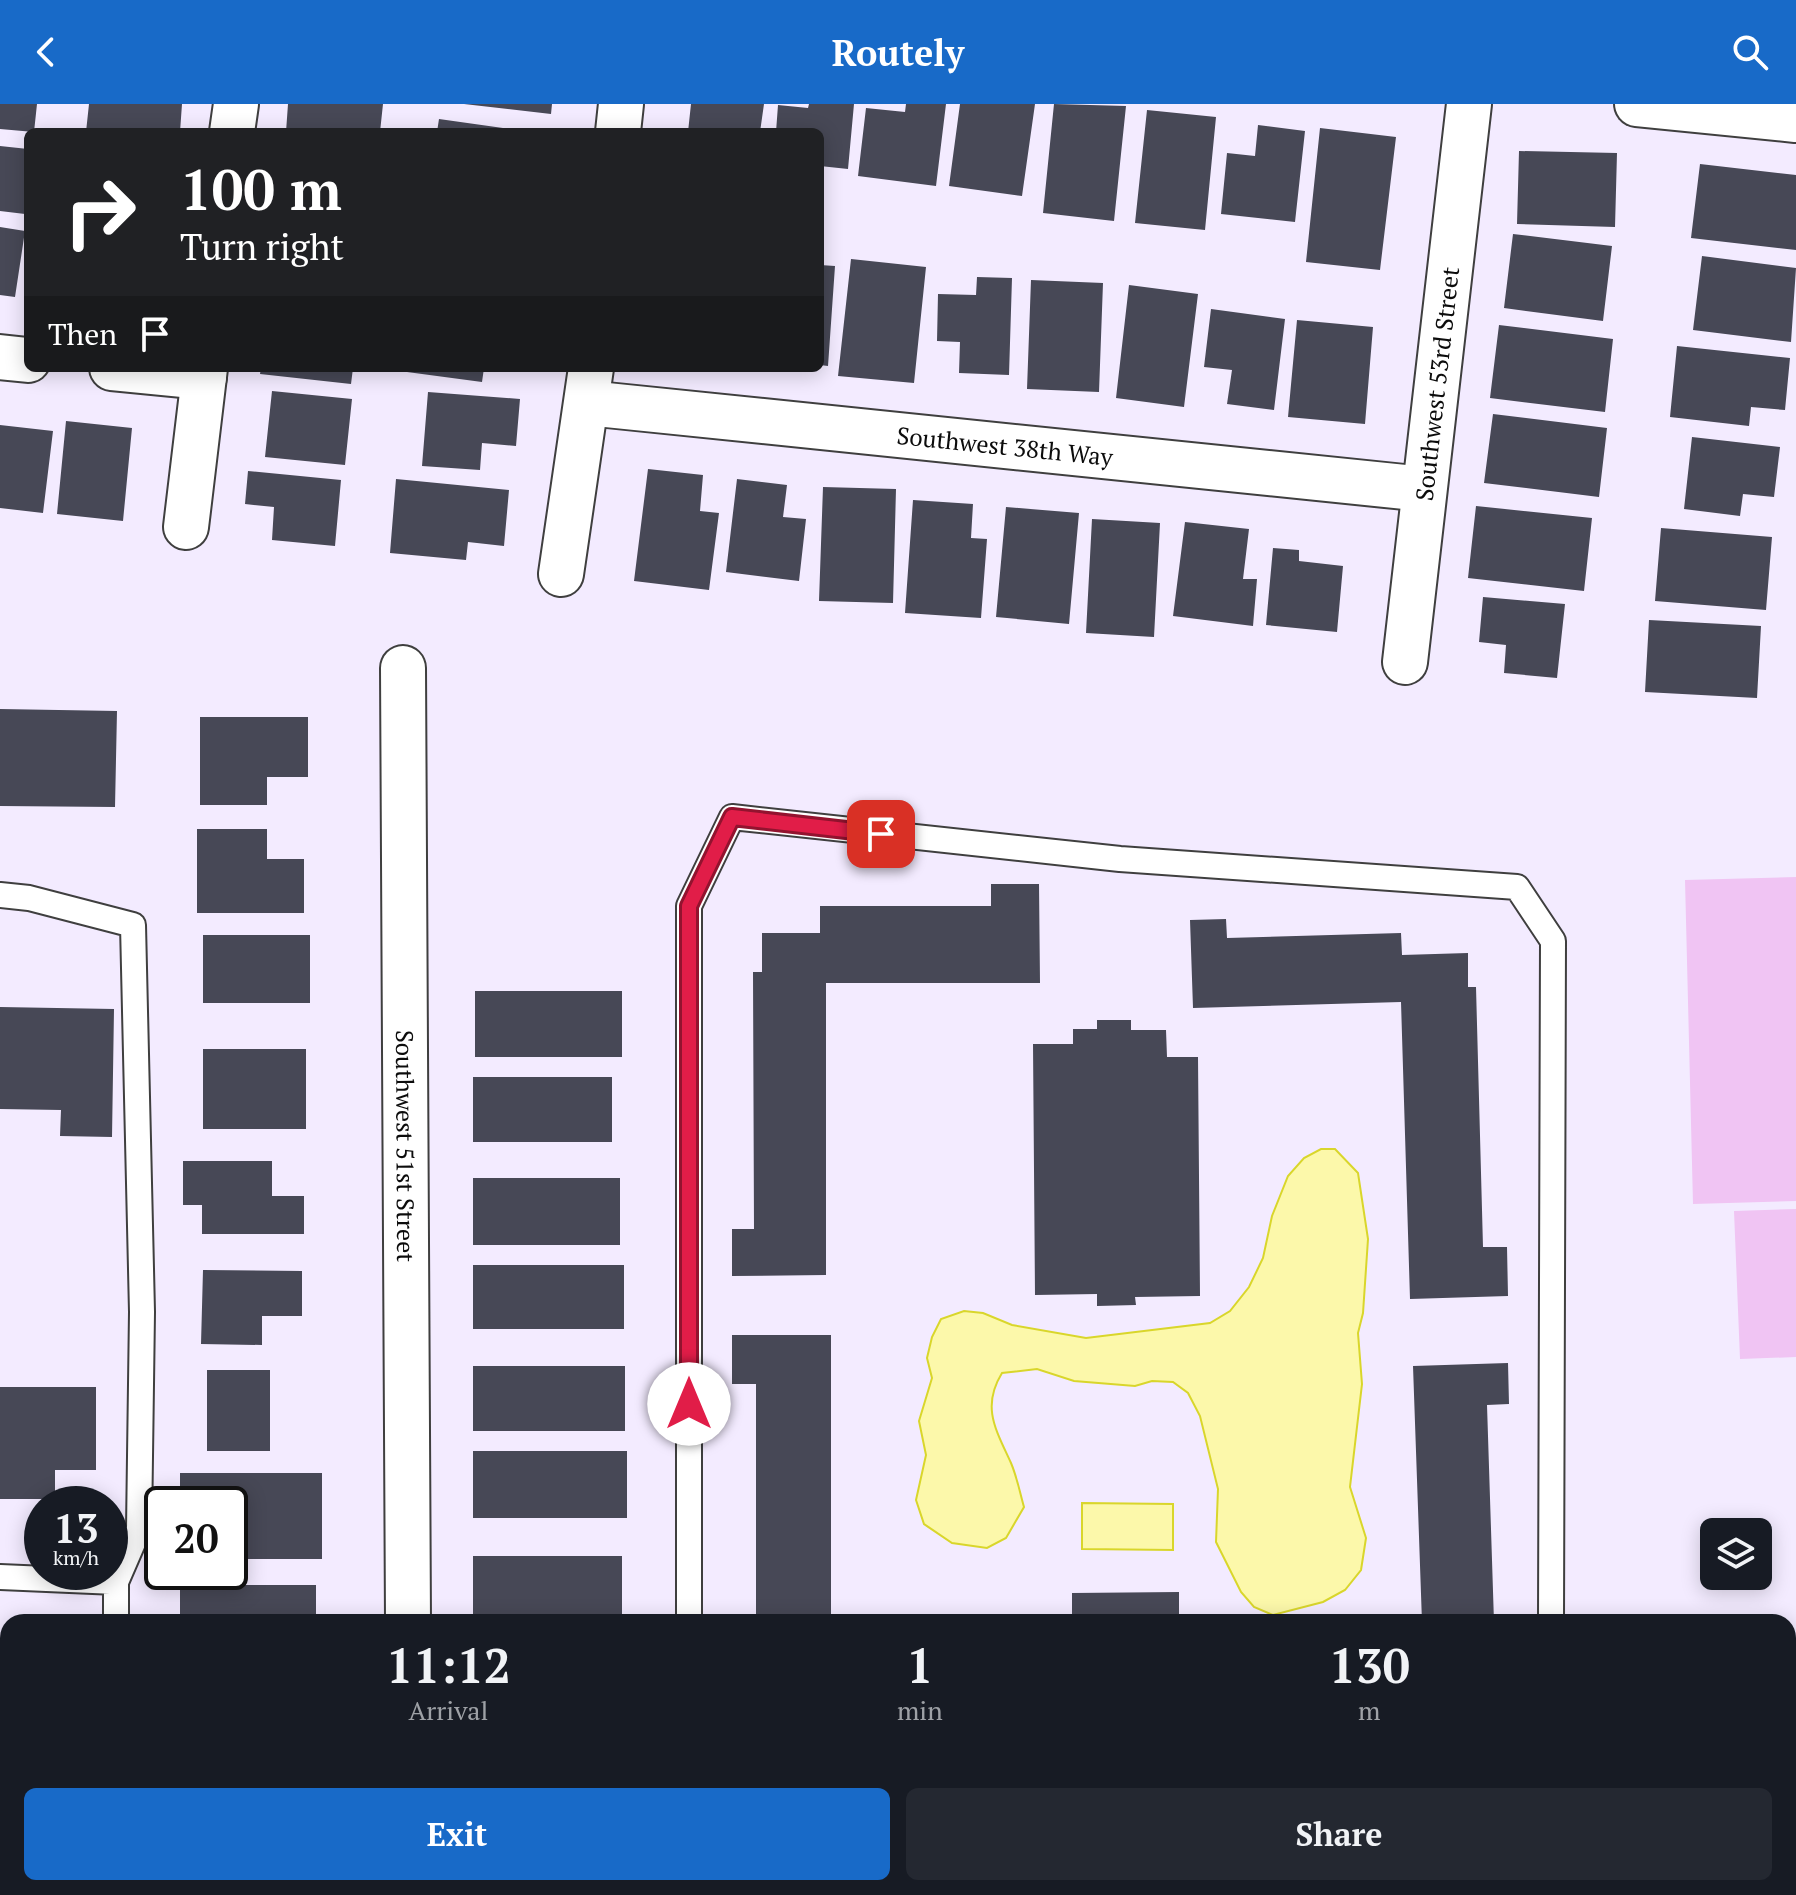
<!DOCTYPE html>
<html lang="en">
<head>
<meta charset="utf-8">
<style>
	body { margin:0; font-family:"PT Serif",serif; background:#242831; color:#f1f3f6; height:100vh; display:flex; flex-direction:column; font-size:30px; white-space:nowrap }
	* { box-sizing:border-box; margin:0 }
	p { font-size:26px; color:#9ea1a6 }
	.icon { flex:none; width:44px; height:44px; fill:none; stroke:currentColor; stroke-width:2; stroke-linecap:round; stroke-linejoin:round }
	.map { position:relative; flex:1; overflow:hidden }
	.sheet { position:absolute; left:0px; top:1510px; width:1796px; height:282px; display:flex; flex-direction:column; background:#171b24; border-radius:24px 24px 0 0; box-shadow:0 4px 20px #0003 }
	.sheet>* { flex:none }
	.top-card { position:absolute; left:24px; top:24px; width:800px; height:244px; border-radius:12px; box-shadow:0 4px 20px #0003; background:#202124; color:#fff; overflow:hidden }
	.tools { position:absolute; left:1700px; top:1414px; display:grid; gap:16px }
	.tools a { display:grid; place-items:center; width:72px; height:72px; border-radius:12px; background:#171b24; box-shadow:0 4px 20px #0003; font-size:40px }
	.speed { position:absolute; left:24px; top:1382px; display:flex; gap:16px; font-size:40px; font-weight:700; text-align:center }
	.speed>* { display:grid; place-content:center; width:104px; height:104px; border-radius:50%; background:#171b24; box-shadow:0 4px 20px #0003; line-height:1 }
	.speed small { font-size:20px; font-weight:400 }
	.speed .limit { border:4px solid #111; border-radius:12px; background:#fff; color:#111 }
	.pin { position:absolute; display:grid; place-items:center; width:68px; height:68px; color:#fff; margin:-34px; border-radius:16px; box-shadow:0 4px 12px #0006 }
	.me { position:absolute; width:88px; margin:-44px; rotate:0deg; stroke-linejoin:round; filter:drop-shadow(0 0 6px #0008) }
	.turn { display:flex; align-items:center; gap:28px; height:168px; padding:0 24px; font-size:36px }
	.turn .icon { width:104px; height:104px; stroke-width:2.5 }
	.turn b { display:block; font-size:56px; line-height:68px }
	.then { display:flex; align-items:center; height:76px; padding:0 24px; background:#0003; gap:16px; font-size:30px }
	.eta { display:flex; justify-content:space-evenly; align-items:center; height:136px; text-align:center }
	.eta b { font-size:48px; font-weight:700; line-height:56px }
	.cta { display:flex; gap:16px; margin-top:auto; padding:16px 24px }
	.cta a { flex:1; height:92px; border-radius:12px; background:#186ac8; color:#fff; font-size:32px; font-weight:700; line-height:92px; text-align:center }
	.cta a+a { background:#242831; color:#f1f3f6 }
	header { display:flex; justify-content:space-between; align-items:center; height:104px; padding:0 24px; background:#186ac8; color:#fff; font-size:36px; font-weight:700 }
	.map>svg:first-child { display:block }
	.pitch { fill:#f0c4f3 }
	.water { fill:#fcf8aa; stroke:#d9d62b; stroke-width:2 }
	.building { fill:#474856 }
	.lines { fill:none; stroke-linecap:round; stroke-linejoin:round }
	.service-casing { stroke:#3f3f3f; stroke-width:28 }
	.minor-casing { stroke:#3f3f3f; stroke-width:48 }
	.tertiary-casing { stroke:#3f3f3f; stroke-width:48 }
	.service { stroke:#fff; stroke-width:24 }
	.minor { stroke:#fff; stroke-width:44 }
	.tertiary { stroke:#fff; stroke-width:44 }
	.route-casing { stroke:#92132f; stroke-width:20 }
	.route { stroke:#e11d48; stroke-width:14 }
	.labels { text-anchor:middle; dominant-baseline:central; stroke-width:8; stroke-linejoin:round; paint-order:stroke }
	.street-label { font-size:24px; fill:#0c0c0c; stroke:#fff }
</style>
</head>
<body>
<header><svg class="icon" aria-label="back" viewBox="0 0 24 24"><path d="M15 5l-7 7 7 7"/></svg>Routely<svg class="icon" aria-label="search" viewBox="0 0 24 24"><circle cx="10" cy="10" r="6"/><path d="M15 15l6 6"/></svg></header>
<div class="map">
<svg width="1796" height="1791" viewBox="0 0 1796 1791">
	<rect width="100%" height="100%" fill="#f3ebff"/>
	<path class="pitch" d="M1796,773V1097L1693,1100L1685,776Z
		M1796,1105V1253L1740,1255L1734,1107Z"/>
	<path class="water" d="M1321,1045H1335L1358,1069L1368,1135L1363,1209L1358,1229L1362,1280L1350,1383L1366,1434L1361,1466L1345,1486L1323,1498L1273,1511L1254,1503L1241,1488L1216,1438L1218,1385L1200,1312L1188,1289L1173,1278L1152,1277L1135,1282L1074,1277L1037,1265L1002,1269C981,1303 996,1326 1011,1359C1017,1373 1020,1389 1024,1403L1006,1434L987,1444L952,1439L924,1420L916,1396L926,1351L919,1317L932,1274L927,1254L932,1233L941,1215L964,1207L983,1209L1012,1221L1086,1234L1210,1219L1230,1207L1249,1183L1263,1154L1272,1112L1288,1072L1304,1054Z
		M1082,1399L1173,1400V1446L1082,1445Z"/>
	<path class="building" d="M0,0H37L34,28L0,25Z
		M89,0H182L180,28H86Z
		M288,0H383L380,28H286Z
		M464,0H552L551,10Z
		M691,0H764L760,28H688Z
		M809,0H854L848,65L820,62V28H776L778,1L808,4Z
		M906,0H946L936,82L858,72L866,4L905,8Z
		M960,0H1035L1022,92L949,82Z
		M1054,0L1126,2L1114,117L1043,109Z
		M1147,6L1216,13L1205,126L1135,119Z
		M439,15L518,26V28H437Z
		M1258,21L1305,27L1295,118L1221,110L1227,49L1255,52Z
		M1320,24L1396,33L1380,166L1306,158Z
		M0,42L28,45L25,110L0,107Z
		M1519,47L1617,49L1615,123L1517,120Z
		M1700,60L1796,71V146L1691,134Z
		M0,123L25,127L15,193L0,191Z
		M1513,130L1612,142L1603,217L1504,204Z
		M1702,152L1796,164L1791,238L1693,226Z
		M851,155L926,163L914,279L838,272Z
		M820,161L835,162L828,262L820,261Z
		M977,173L1012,174L1009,271L959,269L960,238L937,237L938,190L976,191Z
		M1031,176L1103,179L1099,288L1027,285Z
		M1129,181L1198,190L1184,303L1116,294Z
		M1211,205L1285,215L1274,306L1227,300L1232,266L1204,263Z
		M1297,216L1373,223L1365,320L1288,313Z
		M1499,221L1613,235L1605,308L1490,294Z
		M1677,242L1790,254L1785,306L1751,303L1749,322L1670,313Z
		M261,264H353L351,280L260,270Z
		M408,264H484L482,278L407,268Z
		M272,287L352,295L345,361L265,353Z
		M428,288L520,295L516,342L482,339L480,366L422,362Z
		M1493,310L1607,324L1599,393L1484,379Z
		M66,317L132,324L123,417L57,410Z
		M0,321L53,327L43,409L0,404Z
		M1692,333L1780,343L1774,393L1743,390L1740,412L1684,405Z
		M648,365L703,371L700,407L719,409L709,486L634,477Z
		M248,367L341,376L335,442L272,436L274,403L245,400Z
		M396,375L509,386L504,442L468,438L466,456L390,449Z
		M737,375L787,381L783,413L806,415L799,477L726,468Z
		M823,383L896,385L893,499L819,497Z
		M913,396L973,400L971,434L987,435L981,514L905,509Z
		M1476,402L1592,414L1584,487L1468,474Z
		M1006,403L1079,409L1069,520L996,513Z
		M1092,415L1160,419L1154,533L1086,529Z
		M1185,418L1249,425L1243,475H1257L1253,522L1173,512Z
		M1661,424L1772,433L1766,506L1655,497Z
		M1273,444L1299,446V457L1343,462L1337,528L1266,521Z
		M1483,493L1565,500L1557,574L1504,569L1506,541L1479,538Z
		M1649,516L1761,522L1757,594L1645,588Z
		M0,605L117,607L115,703L0,702Z
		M200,613H308V673H267V701H200Z
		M197,725H267V755H304V809H197Z
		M991,780H1039L1040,879H826V1171L732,1172V1125H754L753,868H762V829H820V802H991Z
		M1226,815L1227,834L1401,829L1402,851L1468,849V883H1476L1483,1143H1507L1508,1192L1410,1195L1401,898L1193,904L1190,816Z
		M203,831H310V899H203Z
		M475,887H622V953H475Z
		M0,903L114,905L112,1033L60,1032L61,1006L0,1005Z
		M1097,916H1131V926H1166L1167,953H1198L1200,1192L1135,1193L1136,1201L1097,1202V1190L1035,1191L1033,940H1073V925H1097Z
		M203,945H306V1025H203Z
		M473,973H612V1038H473Z
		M183,1057H272V1092H304V1130H202V1101H183Z
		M473,1074H620V1141H473Z
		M473,1161H624V1225H473Z
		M203,1166L302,1167V1212H262V1241L201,1240Z
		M732,1231H831V1518H756V1280H732Z
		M1508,1259L1509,1300L1487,1301L1494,1518H1422L1413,1262Z
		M473,1262H625V1327H473Z
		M207,1266H270V1347H207Z
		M0,1283H96V1366H55V1395H0Z
		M473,1347H627V1414H473Z
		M180,1369H322V1455H230V1400H180Z
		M473,1452H622V1517H473Z
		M180,1481H316V1518H180Z
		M1179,1488V1518H1072V1489Z"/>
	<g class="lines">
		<defs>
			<path id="service" d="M0,791L29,794L133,821L142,1208L139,1425L116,1478
				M0,1473L116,1478V1518
				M689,1518V802L732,713L1120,755L1517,783L1553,837L1551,1518
				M1557,1784V1791
				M1116,1791L1117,1784"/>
			<g id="minor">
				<path d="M1637,0L1796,16"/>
				<path d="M232,28L236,0"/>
				<path d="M618,28L621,0"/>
				<path d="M0,253L28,256"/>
				<path d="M112,264L204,273"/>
				<path id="s1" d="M587,299L1424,385"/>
				<path d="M186,423L205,264"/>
				<path d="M561,470L591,264"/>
				<path id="s2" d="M1405,558L1469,0"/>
				<path id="s3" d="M403,564L408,1518"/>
				<path d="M436,1784V1791"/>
			</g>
			<path id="tertiary" d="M0,1708L8,1709
				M814,1784L886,1791"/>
		</defs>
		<use href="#service" class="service-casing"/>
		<use href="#minor" class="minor-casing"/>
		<use href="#tertiary" class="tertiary-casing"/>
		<use href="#service" class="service"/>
		<use href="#minor" class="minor"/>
		<use href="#tertiary" class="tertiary"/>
	</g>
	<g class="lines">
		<defs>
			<path id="route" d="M689,1300V802L732,713L881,730"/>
		</defs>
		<use href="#route" class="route-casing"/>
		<use href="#route" class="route"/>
	</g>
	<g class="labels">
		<g class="street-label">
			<text stroke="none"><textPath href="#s2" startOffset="280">Southwest 53rd Street</textPath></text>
			<text stroke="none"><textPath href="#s1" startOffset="420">Southwest 38th Way</textPath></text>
			<text stroke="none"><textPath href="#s3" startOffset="478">Southwest 51st Street</textPath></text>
		</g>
	</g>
</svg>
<div class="tools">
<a><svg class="icon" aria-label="layers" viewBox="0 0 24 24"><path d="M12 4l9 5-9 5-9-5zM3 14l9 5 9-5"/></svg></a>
</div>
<div class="speed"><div>13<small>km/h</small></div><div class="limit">20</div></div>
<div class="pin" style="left:881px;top:730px;background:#d93025"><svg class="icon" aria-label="arrive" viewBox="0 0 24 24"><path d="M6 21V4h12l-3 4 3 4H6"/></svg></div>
<svg class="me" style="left:689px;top:1300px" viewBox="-20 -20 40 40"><circle r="19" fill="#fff"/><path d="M0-13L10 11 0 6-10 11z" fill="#e11d48"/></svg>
<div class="top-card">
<div class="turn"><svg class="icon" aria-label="right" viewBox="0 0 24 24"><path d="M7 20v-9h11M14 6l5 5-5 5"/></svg><div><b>100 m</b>Turn right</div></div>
<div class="then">Then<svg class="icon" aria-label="arrive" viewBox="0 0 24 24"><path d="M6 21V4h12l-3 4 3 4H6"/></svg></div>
</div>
<section class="sheet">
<div class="eta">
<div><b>11:12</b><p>Arrival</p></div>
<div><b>1</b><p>min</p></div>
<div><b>130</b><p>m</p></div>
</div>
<div class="cta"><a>Exit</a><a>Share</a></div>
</section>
</div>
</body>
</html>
